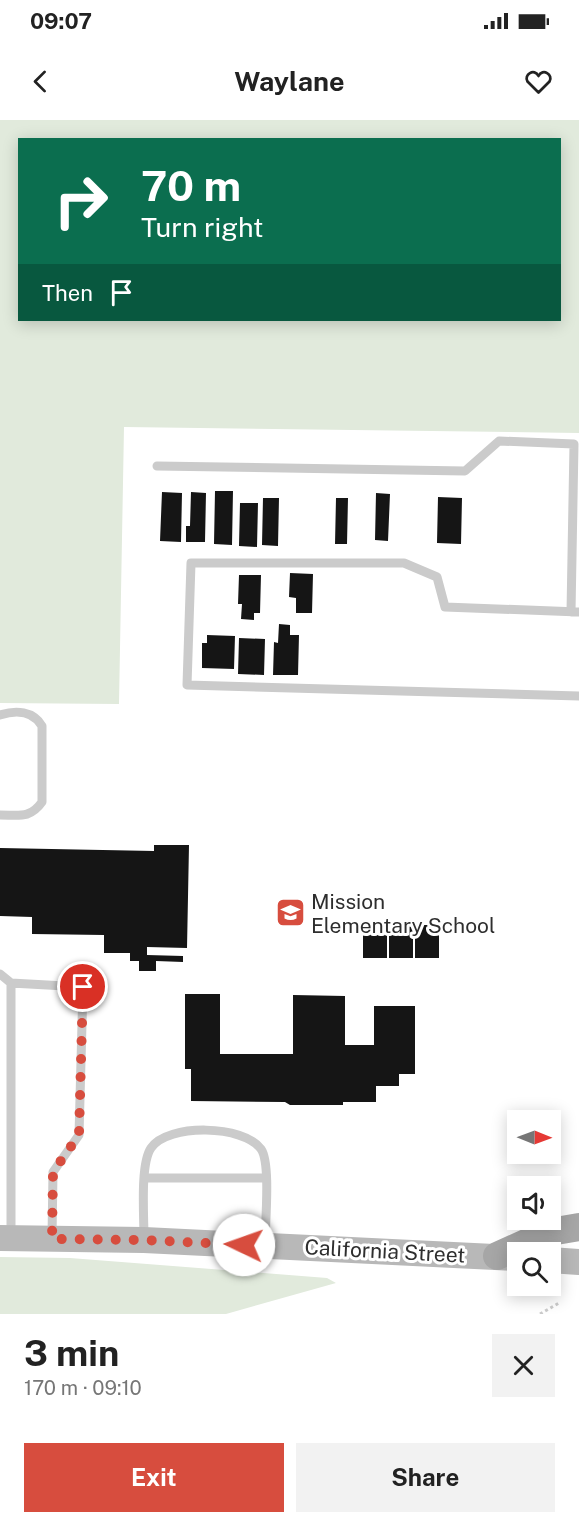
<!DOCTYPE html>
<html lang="en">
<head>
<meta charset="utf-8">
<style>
	body { margin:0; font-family:"Public Sans",sans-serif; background:#f2f2f2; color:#222; height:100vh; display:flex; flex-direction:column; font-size:22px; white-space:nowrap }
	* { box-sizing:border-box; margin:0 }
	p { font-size:20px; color:#767676 }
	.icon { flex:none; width:33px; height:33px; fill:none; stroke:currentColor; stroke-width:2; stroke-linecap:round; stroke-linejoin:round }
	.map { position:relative; height:1194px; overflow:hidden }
	.side { display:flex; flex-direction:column; background:#fff; flex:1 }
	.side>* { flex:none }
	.hud { position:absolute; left:18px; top:18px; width:543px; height:183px; border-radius:0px; box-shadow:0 3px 15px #0003; background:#0b6e4f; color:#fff; overflow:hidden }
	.needle { width:39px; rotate:91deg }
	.tools { position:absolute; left:507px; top:990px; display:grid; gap:12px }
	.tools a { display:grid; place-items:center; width:54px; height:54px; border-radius:0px; background:#fff; box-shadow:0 3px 15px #0003; font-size:30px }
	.pin { position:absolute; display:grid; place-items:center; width:51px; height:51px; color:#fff; margin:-26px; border:3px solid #fff; border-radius:50%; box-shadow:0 2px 6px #0007 }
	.me { position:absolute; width:66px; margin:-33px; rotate:273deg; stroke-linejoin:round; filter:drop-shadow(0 0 4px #0008) }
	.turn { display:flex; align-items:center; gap:21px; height:126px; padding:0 24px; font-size:27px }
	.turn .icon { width:78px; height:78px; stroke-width:2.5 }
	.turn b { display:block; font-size:42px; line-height:51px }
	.then { display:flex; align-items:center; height:57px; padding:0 24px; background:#0003; gap:12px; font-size:22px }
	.round { display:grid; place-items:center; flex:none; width:63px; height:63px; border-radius:0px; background:#f2f2f2 }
	.headline { display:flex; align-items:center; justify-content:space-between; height:102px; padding:0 24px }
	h1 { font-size:36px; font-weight:700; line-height:45px }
	.action { display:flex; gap:12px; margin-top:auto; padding:12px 24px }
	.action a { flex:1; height:69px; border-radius:0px; background:#d74d3e; color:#fff; font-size:24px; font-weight:700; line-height:69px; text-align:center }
	.action a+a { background:#f2f2f2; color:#222 }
	.status { display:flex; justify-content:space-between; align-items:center; height:42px; padding:0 30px; background:#fff; direction:ltr }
	.status svg { height:16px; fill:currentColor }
	header { display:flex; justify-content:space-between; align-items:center; height:78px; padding:0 24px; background:#fff; font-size:27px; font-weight:700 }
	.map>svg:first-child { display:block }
	.green { fill:#e1eadc; fill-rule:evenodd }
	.building { fill:#151515 }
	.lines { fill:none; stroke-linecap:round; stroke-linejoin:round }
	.path { stroke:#cbcbcb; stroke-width:3; stroke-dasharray:3 3; stroke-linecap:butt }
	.service { stroke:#cbcbcb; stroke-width:9 }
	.secondary { stroke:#b8b8b8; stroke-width:26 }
	.primary { stroke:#a6a6a6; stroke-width:28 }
	.route { stroke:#d74d3e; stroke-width:10; stroke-dasharray:0 18 }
	.labels { text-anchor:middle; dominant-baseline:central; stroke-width:6; stroke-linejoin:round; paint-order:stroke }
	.poi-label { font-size:21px; fill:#2e2e2e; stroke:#fff; text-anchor:start }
	.street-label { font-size:21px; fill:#2e2e2e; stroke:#fff }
</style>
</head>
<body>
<div class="status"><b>09:07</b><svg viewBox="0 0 49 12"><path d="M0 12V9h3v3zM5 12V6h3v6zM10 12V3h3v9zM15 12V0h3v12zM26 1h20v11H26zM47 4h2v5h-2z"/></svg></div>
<header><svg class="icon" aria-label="back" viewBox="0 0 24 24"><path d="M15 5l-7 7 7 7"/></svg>Waylane<svg class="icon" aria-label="heart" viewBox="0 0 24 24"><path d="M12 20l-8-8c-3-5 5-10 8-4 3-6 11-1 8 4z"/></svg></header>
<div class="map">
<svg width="579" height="1194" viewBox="0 0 579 1194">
	<rect width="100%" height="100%" fill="#fff"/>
	<path class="green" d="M0,0H579V313L124,307L119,584L0,583ZM20,20H560V200H20Z
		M0,1137L70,1138L327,1158L336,1163L226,1194H0Z"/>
	<path class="building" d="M215,371H233L232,425L214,424Z
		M162,372L182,373L181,422L160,421Z
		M191,372L206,373L205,422H186V406H190Z
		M376,373L390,374L388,421L375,420Z
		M438,377L462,378L461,424L437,423Z
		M263,378H279L278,426L262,425Z
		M336,378H348L347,424H335Z
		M240,383H258L257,427L239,426Z
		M290,453L313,454L312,493H296V478L289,477Z
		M239,455H261L260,493H254V500L241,499L242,484H238Z
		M279,504L290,505V515H299L298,555H273L274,522L278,523Z
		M207,515L235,516L234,549L202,548V523H207Z
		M239,518L265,519L264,555L238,554Z
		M154,725H189L187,828L147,827V835L183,836V842L156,841V851H139V841H130V833H104V815L32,814V797L0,796V728L154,731Z
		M363,804H387V838H363Z
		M389,804L413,805V838H389Z
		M415,805H439V838H415Z
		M185,874H220V934H293V875L345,876V925H374V886H415V954H399V966H376V982H343V985H290L285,982L191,981V949H185Z"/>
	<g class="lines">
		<path class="path" d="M540,1194L559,1183"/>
		<path class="service" d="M157,346L465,351L499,321L574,324L571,492
			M579,492L445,487L437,457L404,443H191L187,565L579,576
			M0,595C16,590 33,591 42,606V682C30,699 19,695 0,695
			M0,854L11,863
			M144,1058H266
			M11,1116V863L83,867L79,1015L53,1052L52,1117
			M144,1118C144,1096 140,1044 151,1028C168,1003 244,1005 261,1029C271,1043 265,1104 265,1124"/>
		<path class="secondary" d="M0,1118L144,1120L517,1138
			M550,1140L579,1142"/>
		<path class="primary" d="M497,1136L550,1112L579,1107"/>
	</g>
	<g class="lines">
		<path class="route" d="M83,867L79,1015L53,1052L52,1119L144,1120L244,1125"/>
	</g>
	<defs>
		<symbol id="school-square" viewBox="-11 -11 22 22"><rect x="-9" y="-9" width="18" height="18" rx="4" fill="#d74d3e" stroke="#fff"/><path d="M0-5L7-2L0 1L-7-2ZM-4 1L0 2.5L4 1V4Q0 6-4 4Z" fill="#fff"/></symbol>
	</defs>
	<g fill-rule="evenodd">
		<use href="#school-square" x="274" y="776" width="33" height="33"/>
	</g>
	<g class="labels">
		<g class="poi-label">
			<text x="311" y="781">Mission<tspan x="311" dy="24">Elementary School</tspan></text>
		</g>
		<g class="street-label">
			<text transform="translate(385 1131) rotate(3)">California Street</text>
		</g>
	</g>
</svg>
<div class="tools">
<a><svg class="needle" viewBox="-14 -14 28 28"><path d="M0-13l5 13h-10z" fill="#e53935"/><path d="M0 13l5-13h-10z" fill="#767676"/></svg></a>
<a><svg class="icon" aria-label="sound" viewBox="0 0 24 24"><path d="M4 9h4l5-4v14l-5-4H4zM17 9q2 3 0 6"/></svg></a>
<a><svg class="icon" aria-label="search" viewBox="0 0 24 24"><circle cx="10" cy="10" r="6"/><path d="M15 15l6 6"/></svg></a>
</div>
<div class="pin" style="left:83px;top:867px;background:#d93025"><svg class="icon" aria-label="arrive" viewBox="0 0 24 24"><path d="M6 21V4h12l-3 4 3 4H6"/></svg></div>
<svg class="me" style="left:244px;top:1125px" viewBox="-20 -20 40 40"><circle r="19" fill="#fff"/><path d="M0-13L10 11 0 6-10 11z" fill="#d74d3e"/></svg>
<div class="hud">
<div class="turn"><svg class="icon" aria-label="right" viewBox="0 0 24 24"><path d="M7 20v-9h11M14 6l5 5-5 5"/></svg><div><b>70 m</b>Turn right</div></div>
<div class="then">Then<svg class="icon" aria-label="arrive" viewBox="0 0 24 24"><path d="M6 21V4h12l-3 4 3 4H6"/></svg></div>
</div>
</div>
<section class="side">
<div class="headline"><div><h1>3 min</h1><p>170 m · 09:10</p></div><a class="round"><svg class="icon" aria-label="close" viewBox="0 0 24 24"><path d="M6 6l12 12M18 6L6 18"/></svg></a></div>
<div class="action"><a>Exit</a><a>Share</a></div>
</section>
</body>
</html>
